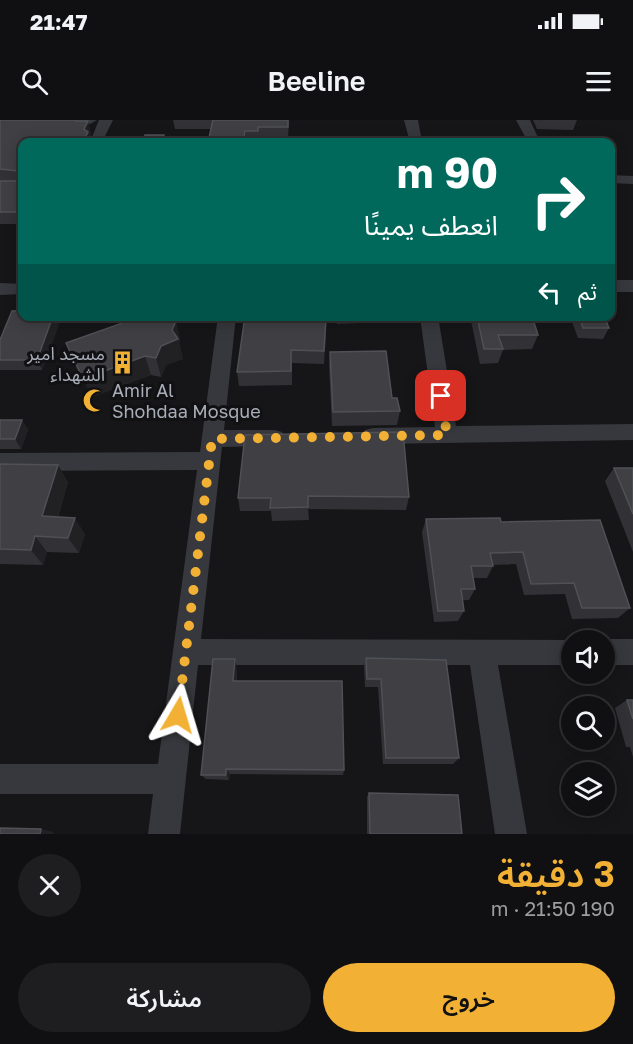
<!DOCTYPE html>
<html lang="ar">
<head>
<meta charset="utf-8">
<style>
	body { margin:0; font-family:"Golos Text","Noto Sans Arabic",sans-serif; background:#1e1e20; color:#f1f3f6; direction:rtl; height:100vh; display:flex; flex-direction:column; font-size:22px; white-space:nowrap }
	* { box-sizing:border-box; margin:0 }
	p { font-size:20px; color:#9c9d9f }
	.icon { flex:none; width:33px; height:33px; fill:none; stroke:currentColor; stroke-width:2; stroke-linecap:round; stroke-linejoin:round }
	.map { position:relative; height:714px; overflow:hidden; direction:ltr }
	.sheet { display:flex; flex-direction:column; background:#101012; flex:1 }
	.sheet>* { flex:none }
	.guide { position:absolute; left:18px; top:18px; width:597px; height:183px; border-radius:12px; box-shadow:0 3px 15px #0003,0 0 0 2px #303032; direction:rtl; background:#00695c; color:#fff; overflow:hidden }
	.buttons { position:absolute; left:561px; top:510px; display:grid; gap:12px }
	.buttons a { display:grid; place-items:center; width:54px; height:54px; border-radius:50%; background:#101012; box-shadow:0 3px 15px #0003,0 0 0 2px #303032; font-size:30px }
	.pin { position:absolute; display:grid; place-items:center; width:51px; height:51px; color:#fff; margin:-26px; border-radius:12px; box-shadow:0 3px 9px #0006 }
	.me { position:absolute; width:66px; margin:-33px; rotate:7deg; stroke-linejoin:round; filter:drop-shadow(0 0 4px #0008) }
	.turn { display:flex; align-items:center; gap:21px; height:126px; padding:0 18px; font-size:27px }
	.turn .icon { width:78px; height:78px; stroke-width:2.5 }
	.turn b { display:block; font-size:42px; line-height:51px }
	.then { display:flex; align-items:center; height:57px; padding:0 18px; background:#0003; gap:12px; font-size:22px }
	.round { display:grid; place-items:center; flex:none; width:63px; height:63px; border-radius:32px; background:#1e1e20 }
	.summary { display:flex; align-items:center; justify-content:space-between; height:102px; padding:0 18px }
	h1 { font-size:36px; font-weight:600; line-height:45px; color:#f2b134 }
	.primary-button { display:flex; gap:12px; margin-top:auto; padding:12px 18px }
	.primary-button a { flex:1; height:69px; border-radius:36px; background:#f2b134; color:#111; font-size:24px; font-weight:600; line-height:69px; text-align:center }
	.primary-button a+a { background:#1e1e20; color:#f1f3f6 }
	.status { display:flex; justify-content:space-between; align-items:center; height:42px; padding:0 30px; background:#101012; direction:ltr }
	.status svg { height:16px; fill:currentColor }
	header { display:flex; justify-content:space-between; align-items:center; height:78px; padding:0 18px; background:#101012; font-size:27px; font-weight:600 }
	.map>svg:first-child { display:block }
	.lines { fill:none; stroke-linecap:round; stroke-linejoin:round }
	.street { fill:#37383d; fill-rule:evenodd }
	.wall { fill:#323236 }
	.shaded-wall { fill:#212124 }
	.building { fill:#3f3f44; stroke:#4f5156; stroke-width:1.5 }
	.route { stroke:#f2b134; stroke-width:10; stroke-dasharray:0 18 }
	.labels { text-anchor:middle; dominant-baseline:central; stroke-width:6; stroke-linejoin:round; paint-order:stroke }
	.poi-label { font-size:18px; fill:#a8adb8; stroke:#111113; text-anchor:end }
</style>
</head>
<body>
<div class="status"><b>21:47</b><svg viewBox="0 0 49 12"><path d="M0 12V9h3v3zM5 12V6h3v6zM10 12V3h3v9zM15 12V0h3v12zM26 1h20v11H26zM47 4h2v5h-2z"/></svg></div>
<header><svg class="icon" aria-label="menu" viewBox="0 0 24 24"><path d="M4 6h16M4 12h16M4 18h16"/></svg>Beeline<svg class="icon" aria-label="search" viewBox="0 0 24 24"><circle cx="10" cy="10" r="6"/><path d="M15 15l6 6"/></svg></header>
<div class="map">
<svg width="633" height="714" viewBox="0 0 633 714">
	<rect width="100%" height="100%" fill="#161618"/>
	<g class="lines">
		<path class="street" d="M0,0H97L90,4H0Z
			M99,0H113L102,22H90Z
			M404,0H418L422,22H410Z
			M516,0H530L540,22H528Z
			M610,55L633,56V64L610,63Z
			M610,160H633V172H610Z
			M0,163L22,164V174L0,175Z
			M218,196H236L224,310H274L282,312L285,318L282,324L274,326L222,327L201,519L577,520H572V545H498L527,714H495L470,545H198L180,714H148L153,674H0V644H158L197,350L0,351V333L200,332Z
			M420,196H438L456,306L633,304V320L373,324L365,322L362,316L365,310L373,308L435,307Z
			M604,519H633V545H604V520H599Z"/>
	</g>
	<path class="wall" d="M0,0L81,1L91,13L90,17L22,22V104H0Z
		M173,0H289L288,18H259L258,22H208L211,9H175Z
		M533,0H577L573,10L537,9Z
		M245,196H327L324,244L292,243V265L239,266L237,252Z
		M336,196H385V202L337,204Z
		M470,196H532L538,215L532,229L503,230L498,243L480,244Z
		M570,196H604L609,208L603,219L578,218Z
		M161,199L176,201L180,220L179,223L183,239L166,245L161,257L151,255L92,277L66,223Z
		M60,201L42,250H0V220Z
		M330,232L392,278L400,291L397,305L332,306L329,246Z
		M0,300H22L28,310L21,329H0Z
		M245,315L409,377L406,390L308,389L309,400L272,401L271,391H240L238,378Z
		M0,344L68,362L58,397L85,414L79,433L47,432L43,445L0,444Z
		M614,348H633V432L605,361Z
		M426,399L501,402L630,488L618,498L572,499L565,474L524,475L516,444L493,445V446L487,458H473L475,469L469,480H462L464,491L458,501L434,502L422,412Z
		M366,538L459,638L453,644H383L378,567H365L364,547Z
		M237,547V561L344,650L343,655L230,654L229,660L206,659L201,655Z
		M627,580H633V637L630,627H626L615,588Z
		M369,673L462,714H367V677Z"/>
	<path class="shaded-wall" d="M88,1L91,13L90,17L91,22H83L84,9Z
		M245,11L246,22H243Z
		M53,196H57L60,201L42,250L37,240Z
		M176,201L180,220L179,223L183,239L166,245L161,257L156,238L161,226Z
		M145,236L151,255L92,277L83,259Z
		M22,300L28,310L21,329L15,319Z
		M58,345L68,362L53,412L42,396Z
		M75,398L85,414L79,433L68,418Z
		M35,416L47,432L43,445L31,430Z
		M235,539L237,547L236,569L233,561Z
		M226,649L230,654L229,660L226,655Z
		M41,709L54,712L53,714H40Z"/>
	<path class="building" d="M0,0H76V1H88L84,9L88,12L83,22H22V92H0V61H17L19,51L0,49Z
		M213,0H288V7H258V11H245L243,22H208Z
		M145,15H164L162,22H143Z
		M12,191H22V196H53L37,240H0V220Z
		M125,196H159L161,199L176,201L172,210L178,219L161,226L156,238L145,236L83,259L66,223L120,204Z
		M245,196H326L324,231L291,230V251L237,252Z
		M477,196H532L538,215H498L503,229H484Z
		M579,196H604L609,208H583Z
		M386,231L392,278H397L400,291L333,292L330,232Z
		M0,300H22L15,319H0Z
		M403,312L409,377L308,376V387L270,388L271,378H238L245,315Z
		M0,344L58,345L42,396L75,398L68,418L35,416L31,430L0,429Z
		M614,348H633V394Z
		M500,398L501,402L600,400L630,488H582L574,463L531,464L523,432L490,433L493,446H471L475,469H461L464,491H438L426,399Z
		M366,538L446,540L459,638H386L381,559H367Z
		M213,539H235L233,561H342L344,650L226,649V655H201Z
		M627,580H633V599Z
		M369,673L458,675L462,714H370Z
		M0,708L41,709L40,714H0Z"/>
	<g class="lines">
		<path class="route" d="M178,595L212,319L447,315L441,276"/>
	</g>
	<defs>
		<symbol id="building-bare" viewBox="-9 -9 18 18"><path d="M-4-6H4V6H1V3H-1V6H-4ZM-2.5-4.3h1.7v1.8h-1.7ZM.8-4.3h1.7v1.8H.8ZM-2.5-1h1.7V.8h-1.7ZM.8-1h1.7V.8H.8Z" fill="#f2b134" stroke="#111113" stroke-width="2.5" paint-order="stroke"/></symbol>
		<symbol id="mosque-bare" viewBox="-9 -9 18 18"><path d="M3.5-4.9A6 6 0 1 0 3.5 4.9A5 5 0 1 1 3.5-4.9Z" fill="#f2b134" stroke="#111113" stroke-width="2.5" paint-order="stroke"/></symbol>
	</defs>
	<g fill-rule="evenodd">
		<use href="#building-bare" x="106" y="226" width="33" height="33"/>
		<use href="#mosque-bare" x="78" y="264" width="33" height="33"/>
	</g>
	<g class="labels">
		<g class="poi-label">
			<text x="105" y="233">مسجد امير<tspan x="105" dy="21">الشهداء</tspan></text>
			<text x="112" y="270" text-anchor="start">Amir Al<tspan x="112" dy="21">Shohdaa Mosque</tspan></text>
		</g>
	</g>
</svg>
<div class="buttons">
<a><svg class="icon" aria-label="sound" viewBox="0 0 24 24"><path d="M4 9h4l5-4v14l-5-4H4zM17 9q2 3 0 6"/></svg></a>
<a><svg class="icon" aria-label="search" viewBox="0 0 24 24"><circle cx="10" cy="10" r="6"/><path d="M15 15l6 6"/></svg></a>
<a><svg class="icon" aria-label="layers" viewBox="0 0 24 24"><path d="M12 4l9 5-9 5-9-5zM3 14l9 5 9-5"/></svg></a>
</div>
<div class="pin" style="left:441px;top:276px;background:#d93025"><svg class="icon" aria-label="arrive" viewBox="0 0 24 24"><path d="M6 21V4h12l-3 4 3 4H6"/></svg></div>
<svg class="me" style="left:178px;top:595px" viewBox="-20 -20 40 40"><path d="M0-17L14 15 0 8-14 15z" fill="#f2b134" stroke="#fff" stroke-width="4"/></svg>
<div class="guide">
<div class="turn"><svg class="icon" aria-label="right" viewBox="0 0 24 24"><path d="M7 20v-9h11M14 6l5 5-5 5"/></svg><div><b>90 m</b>انعطف يمينًا</div></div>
<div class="then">ثم<svg class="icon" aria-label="left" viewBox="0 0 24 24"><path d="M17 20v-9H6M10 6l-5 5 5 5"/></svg></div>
</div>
</div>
<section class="sheet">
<div class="summary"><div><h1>3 دقيقة</h1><p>190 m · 21:50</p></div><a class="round"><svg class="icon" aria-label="close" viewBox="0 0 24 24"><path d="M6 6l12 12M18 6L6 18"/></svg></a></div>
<div class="primary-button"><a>خروج</a><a>مشاركة</a></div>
</section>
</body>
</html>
